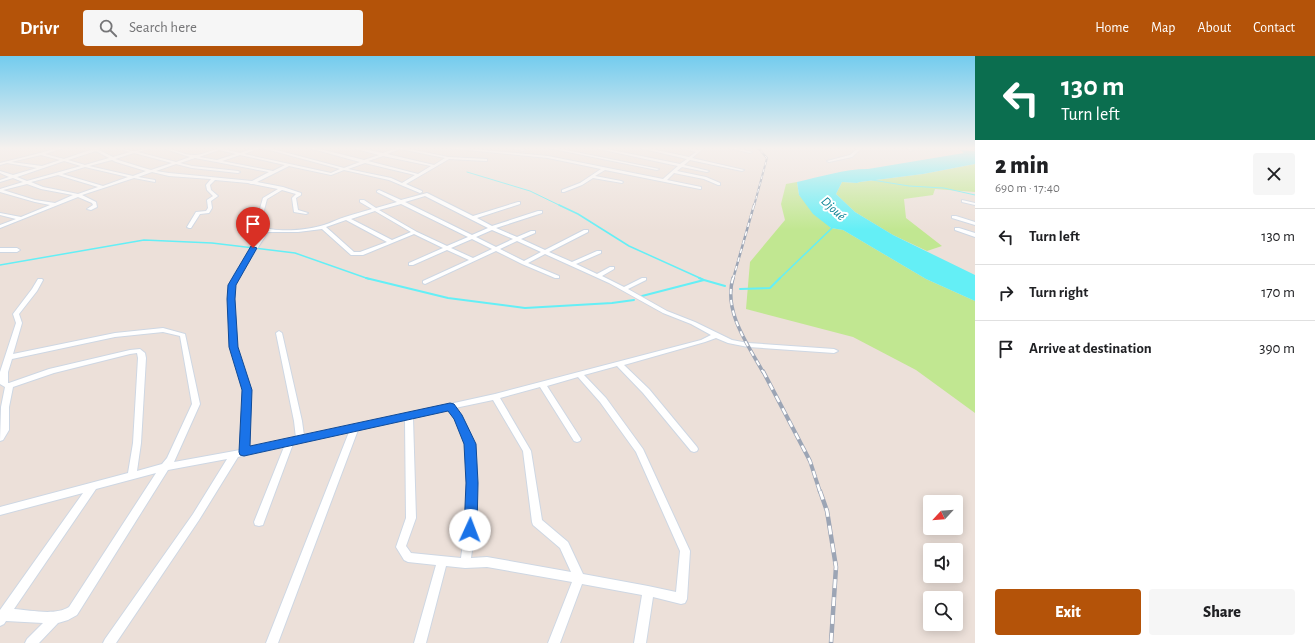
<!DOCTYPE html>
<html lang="en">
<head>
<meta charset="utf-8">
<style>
	body { margin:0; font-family:"Alegreya Sans",sans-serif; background:#f6f6f6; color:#202124; height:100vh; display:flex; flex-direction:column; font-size:15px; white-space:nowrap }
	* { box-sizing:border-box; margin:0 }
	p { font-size:13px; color:#757577 }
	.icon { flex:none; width:22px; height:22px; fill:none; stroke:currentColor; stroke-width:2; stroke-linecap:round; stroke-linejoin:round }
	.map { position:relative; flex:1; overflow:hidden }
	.side { display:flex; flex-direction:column; background:#fff; width:340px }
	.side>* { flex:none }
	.top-card { background:#0b6e4f; color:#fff; overflow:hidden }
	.needle { width:26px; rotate:244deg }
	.buttons { position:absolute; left:923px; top:439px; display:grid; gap:8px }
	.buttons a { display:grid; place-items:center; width:40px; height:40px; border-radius:4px; background:#fff; box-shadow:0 2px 10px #0003; font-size:20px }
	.pin { position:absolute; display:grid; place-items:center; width:34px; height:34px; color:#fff; margin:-41px -17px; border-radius:50% 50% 50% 0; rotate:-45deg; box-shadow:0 0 4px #0007 }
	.pin .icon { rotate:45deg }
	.me { position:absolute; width:44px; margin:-22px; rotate:2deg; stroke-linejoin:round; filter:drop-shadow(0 0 3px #0008) }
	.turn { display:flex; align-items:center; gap:14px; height:84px; padding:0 20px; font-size:18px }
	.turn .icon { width:52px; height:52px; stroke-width:2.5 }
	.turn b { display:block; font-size:28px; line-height:34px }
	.round { display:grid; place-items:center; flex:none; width:42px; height:42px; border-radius:4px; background:#f6f6f6 }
	.overview { display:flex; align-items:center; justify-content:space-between; height:68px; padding:0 20px }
	h1 { font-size:24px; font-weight:800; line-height:30px }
	.cta { display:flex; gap:8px; margin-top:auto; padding:8px 20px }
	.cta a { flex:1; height:46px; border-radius:4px; background:#b45309; color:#fff; font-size:16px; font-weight:800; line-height:46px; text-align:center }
	.cta a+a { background:#f6f6f6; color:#202124 }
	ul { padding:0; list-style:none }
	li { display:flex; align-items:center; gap:12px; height:56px; padding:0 20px; border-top:1px solid #e0e0e0 }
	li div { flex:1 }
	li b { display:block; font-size:15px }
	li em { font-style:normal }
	header { display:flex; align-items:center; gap:24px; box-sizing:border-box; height:56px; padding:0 20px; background:#b45309; color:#fff }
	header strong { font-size:19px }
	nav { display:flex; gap:22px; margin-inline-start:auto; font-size:14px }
	.search { width:280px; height:36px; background:#f6f6f6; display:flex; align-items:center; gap:10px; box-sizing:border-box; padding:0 14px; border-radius:4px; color:#757577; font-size:15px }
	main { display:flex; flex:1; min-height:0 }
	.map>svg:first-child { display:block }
	.green { fill:#c1e791 }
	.water { fill:#64eff6 }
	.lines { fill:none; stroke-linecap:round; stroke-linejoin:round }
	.stream-far2 { stroke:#64eff6; stroke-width:1 }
	.stream-far1 { stroke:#64eff6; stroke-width:1.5 }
	.stream { stroke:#64eff6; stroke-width:2 }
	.minor-casing { stroke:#ced7e3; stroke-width:2 }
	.minor { fill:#fff; fill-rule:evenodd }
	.rail-far4-casing { stroke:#9ca5b5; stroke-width:2 }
	.rail-far3-casing { stroke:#9ca5b5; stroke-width:2.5 }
	.rail-far2-casing { stroke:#9ca5b5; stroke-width:3.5 }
	.rail-far1-casing { stroke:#9ca5b5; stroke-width:4 }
	.rail-casing { stroke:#9ca5b5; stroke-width:4.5 }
	.rail-far4 { stroke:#fff; stroke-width:1; stroke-dasharray:3.5; stroke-linecap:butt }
	.rail-far3 { stroke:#fff; stroke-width:1.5; stroke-dasharray:4.5; stroke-linecap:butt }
	.rail-far2 { stroke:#fff; stroke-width:2; stroke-dasharray:5.5; stroke-linecap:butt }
	.rail-far1 { stroke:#fff; stroke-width:2.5; stroke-dasharray:7; stroke-linecap:butt }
	.rail { stroke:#fff; stroke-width:3; stroke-dasharray:9; stroke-linecap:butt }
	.route { fill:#1a73e8; stroke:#114b97 }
	.labels { text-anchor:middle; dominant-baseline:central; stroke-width:4; stroke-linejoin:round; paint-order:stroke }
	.far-water-label { font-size:13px; font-style:italic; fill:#068093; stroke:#fff }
</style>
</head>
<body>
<header>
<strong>Drivr</strong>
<div class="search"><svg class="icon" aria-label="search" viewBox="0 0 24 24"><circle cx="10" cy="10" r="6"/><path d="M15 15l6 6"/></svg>Search here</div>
<nav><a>Home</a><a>Map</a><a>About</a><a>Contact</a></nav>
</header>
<main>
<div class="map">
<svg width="975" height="587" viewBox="0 0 975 587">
	<rect width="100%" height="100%" fill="#ece0d9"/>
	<path class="green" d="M975,108V136L935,133L933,139L904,143L906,162L942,190L927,195L893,179L855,156L836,138L842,126L857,127L860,126L923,118Z
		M797,126L799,139L831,172L843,174L926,223L975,245V357L916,314L853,281L746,253L750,206L785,164L781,148L786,128Z"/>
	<path class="water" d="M960,94L975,95V108L923,118L860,126L857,127L842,126L836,138L855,156L893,179L975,219V245L926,223L843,174L831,172L813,158L799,139L797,126C820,121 844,113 868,113L964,97Z"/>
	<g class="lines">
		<path class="stream-far2" d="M970,92L975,94
			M467,116L530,135L561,150
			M872,124L909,130L944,132L975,139"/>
		<path class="stream-far1" d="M559,149L578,158L629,190L702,223
			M0,209L144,184L212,187L295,197L369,223
			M779,223L832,172"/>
		<path class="stream" d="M366,222L448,242L525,252L612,247L634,244
			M699,222L704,224
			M740,233L770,232L780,222
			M642,240L704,224L725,230"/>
		<defs>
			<path id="minor" d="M57,92H63L45,98L64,103L93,93L91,92H99V94L113,101L130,96L116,92C122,92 128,95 134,95C139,95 145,92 151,92L138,96L176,106L190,101L162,92C173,92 183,99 193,99C203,100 213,92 224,92L223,93L240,97L254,92H260L244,98L331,117L340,113L262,92H269L344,112L360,106L309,92H316L364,104L379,99L352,92H359L383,97L396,92H405L448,101L487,103V105H486L449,103L406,128L422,135V136L420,137L389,124L344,114L331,119L289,110L257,126L283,131L301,137V139L296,142L298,154L308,157L306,158L294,156L292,142L296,138L282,134L267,143L260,169C274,178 308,174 324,169C331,167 338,163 345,161C353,158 363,156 372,153L360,146V144H364L376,152L397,146L377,136V135L379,134L401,144L427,137L473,160L518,146H520V148L477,162L492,170L538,155H542V157L496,172L517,181L531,175H535V177L521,183L545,194L584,174H588V176L549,196L572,206L597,195H601V197L576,208L597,218L610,211H614V213L602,220L624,231L642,222H646V224L628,233L667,255L695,266L732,284L748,287L834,293L838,295L834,297L748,291L728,287L716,282L705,286L624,309L649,333L697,391L698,393L697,395L694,396L691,395L643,337L617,310L584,319L606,342L643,393L690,495L687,543L685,547L681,548L653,541L646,587H634L642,539L582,528L560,587H548L572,526L487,511L465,512L446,510L426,587H414L436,509L408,506L404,504L396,491L406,462L405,364L358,374L278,587H266L349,376L293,388L264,466L263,469L259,470L255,469L254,466L284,391L238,401L199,464L116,587H103L105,583L193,458L227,403L168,414L77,559L68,564L58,567L39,587H25L27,583L43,567L6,565L4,568L0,570V554L83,437L0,459V451L128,417L133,387L138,302L137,297L130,298L54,317L13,331L9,351V374L3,384L0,385L1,351L5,331L0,328V316L16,267L13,258L32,233L38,223H42L43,224L37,235L19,258L22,267L13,298L115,277L163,272L185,278L200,348L174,406L240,394L243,334L231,291L228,243L229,229L235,217L264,175L260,174L255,170L263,142L278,133L253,128H251L248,127L215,124L210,129L211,134L218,140L211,145L212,152L209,157L200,158L191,172H189L187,171L196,156L206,155L208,152L207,144L213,140L207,134L206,129L211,123L169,120L152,116L138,121L155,124V126L134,122L82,139L96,146L97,151L91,154L87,153L93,149L92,147L78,141L0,172V169L16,163L0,159V157L21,161L50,149L35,146L0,136V133L23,126L13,122L0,126V124L9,121L0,117V115L13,119L37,112L7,107L0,109V107C19,102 38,98 57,92ZM400,93L445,102L434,109L387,98ZM219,94L236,98L217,104L199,101ZM96,95L109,102L85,109L68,104ZM134,97L172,107L151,114L144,112L115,103ZM41,99L60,104L42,110L11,106ZM240,99L285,109L273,115L222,105ZM383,100L431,110L418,118L368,105ZM195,102L269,116L252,125L169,117L156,115L176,108L192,112L238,117L240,116L238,115L192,110L180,107ZM112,104L116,106L146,115L133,120L89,110ZM64,105L81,110L27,125L17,121ZM365,107L415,119L402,127L391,122L348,113ZM85,111L128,121L103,130L62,118ZM58,119L98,131L78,138L43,131L31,126ZM27,128L41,133L73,139L55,147L35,144L3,134ZM425,140L488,172L472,179L405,146ZM401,148L468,181L447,190L417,176L379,154ZM375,155L411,176L392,184L351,163ZM346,164L387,186L360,196H354L326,171ZM322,173L351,199H363L414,178L443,192L409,207V209H413L447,194L469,204L423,225V227L425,228L496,195L522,208L555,222H559V220L528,207L545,198L609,227L663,257L691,268L711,279L701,284L495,338L304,380L302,365L282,277L279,275L276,277L294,365L296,382H290L249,392L251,334L237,291L234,243L235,229L241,217L268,176H298ZM492,174L513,183L496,191L476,181ZM472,183L492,193L473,202L451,192ZM517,185L541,196L524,205L500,193ZM163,276L180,280L192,348L167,402L162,408L137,415L141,387L146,302L145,297L140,293L130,294L49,313L9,327H8V316L12,303L115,281ZM578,321L600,346L636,396L680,495L676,536L648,530L583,518L568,486L542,464L531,395L500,342L540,331L574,385L577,386L580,385L581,383L547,330ZM493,344L523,395L532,466L533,469L560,492L571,516L487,501L471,502C476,468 482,417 473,385C470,373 463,362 455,352ZM448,354C455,363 462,373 465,384C473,416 466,469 461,502L411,497L406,490L416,462L413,362ZM156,417L69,551C55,560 30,554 14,553L96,433Z
				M447,92H463L548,100L663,123L678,110L594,92H602L680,108L687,103L639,92H647L689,101L696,96L681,92L698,94L700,92H704L692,102L744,114L742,115L690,104L684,109L709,115L707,116L682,111L677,115L706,121L720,127V129H718L704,123L674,117L667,124L701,131V133H700L605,114L595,120L621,125L623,126L622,127L593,122L582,129L564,136H562V134L580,127L601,113L548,102Z
				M510,92H519L525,94L523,95Z
				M548,92H556L659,113L657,114Z
				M729,92H737L752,96L750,97Z
				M858,92H862L852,101L829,106L827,105L850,99Z
				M907,92H911L913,94L910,95Z
				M962,144L975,147V149L962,146Z
				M952,160H956L975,166V169L952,162Z
				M955,172H959L975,177V181L955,174Z
				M0,192H17L20,194L17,196H0Z"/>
		</defs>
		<use href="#minor" class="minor-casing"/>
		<use href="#minor" class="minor"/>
		<defs>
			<path id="rail-far4" d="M754,150L767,102L758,92"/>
			<path id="rail-far3" d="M733,223L754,149"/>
			<path id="rail-far2" d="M733,222C723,255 748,289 763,316"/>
			<path id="rail-far1" d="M763,315L810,405L820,436"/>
			<path id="rail" d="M820,435L827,455L836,511L831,587"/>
		</defs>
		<use href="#rail-far4" class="rail-far4-casing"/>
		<use href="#rail-far3" class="rail-far3-casing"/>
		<use href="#rail-far2" class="rail-far2-casing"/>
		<use href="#rail-far1" class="rail-far1-casing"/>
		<use href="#rail" class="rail-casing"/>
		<use href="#rail-far4" class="rail-far4"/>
		<use href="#rail-far3" class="rail-far3"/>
		<use href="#rail-far2" class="rail-far2"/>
		<use href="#rail-far1" class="rail-far1"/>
		<use href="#rail" class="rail"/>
	</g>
	<linearGradient id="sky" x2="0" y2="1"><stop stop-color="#73ccee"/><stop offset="0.53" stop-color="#f6f1ee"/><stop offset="1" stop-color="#f6f1ee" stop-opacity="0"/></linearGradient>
	<rect width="975" height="174" fill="url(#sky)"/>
	<path class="route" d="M251,190L257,192L236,229L235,243L238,291L252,334L250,390L450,347L454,348L462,359L476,388L478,427L477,474L475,478L470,479L466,478L464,474L466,427L464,388L454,363L448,355L244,400L240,399L239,396L242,334L229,291L227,243L228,229Z"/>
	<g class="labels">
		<g class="far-water-label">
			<text transform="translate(833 153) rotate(43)">Djoué</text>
		</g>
	</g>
</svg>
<div class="buttons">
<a><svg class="needle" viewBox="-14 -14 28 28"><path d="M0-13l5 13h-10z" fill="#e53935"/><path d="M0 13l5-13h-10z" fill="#757577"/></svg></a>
<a><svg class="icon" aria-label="sound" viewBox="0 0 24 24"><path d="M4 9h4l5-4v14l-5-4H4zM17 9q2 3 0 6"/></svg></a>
<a><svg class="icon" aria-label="search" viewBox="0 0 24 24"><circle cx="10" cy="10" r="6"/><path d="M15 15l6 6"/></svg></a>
</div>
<div class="pin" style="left:253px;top:192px;background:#d93025"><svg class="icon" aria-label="arrive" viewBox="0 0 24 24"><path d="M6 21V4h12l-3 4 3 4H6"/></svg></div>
<svg class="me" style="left:470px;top:474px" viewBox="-20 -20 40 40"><circle r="19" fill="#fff"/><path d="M0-13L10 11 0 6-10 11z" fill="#1a73e8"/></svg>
</div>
<section class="side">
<div class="top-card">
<div class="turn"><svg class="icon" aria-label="left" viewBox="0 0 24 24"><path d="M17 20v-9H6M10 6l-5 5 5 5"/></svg><div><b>130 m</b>Turn left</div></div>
</div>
<div class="overview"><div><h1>2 min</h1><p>690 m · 17:40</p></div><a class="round"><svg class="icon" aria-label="close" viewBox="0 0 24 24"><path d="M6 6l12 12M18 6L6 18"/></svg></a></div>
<ul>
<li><svg class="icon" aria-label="left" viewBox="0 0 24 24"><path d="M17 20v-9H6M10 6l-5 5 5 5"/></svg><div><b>Turn left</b></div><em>130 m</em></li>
<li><svg class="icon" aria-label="right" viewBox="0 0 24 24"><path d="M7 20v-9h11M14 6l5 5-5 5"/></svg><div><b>Turn right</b></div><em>170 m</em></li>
<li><svg class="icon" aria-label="arrive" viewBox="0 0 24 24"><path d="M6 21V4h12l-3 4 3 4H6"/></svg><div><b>Arrive at destination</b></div><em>390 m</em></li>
</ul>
<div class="cta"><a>Exit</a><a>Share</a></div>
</section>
</main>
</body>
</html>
